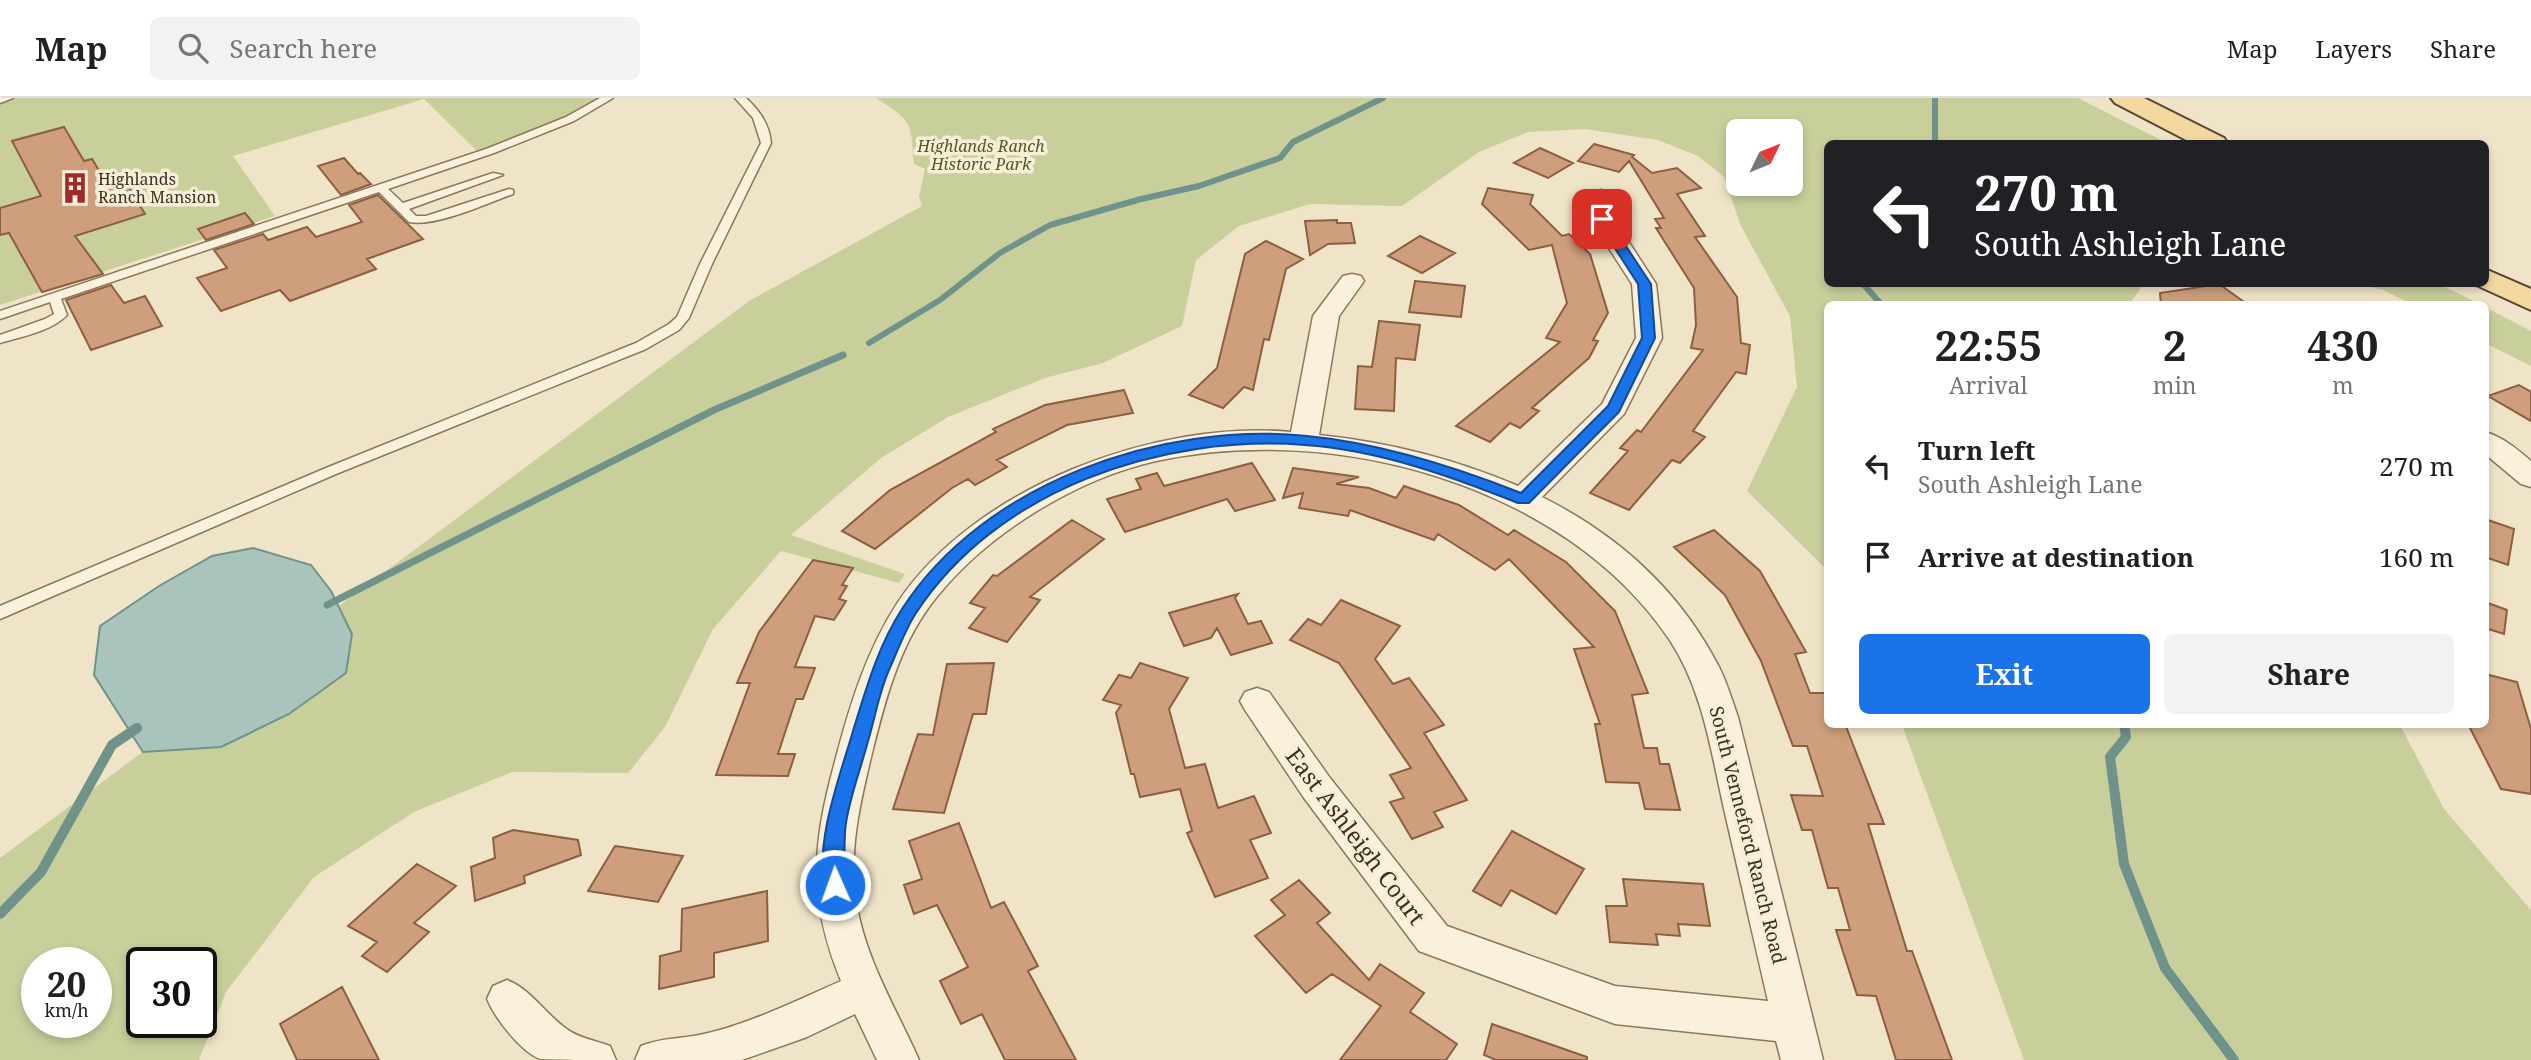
<!DOCTYPE html>
<html lang="en">
<head>
<meta charset="utf-8">
<style>
	body { margin:0; font-family:"Noto Serif",serif; background:#f2f2f2; color:#202124; height:100vh; display:flex; flex-direction:column; font-size:26px; white-space:nowrap }
	* { box-sizing:border-box; margin:0 }
	p { font-size:23px; color:#757577 }
	.icon { flex:none; width:38px; height:38px; fill:none; stroke:currentColor; stroke-width:2; stroke-linecap:round; stroke-linejoin:round }
	.map { position:relative; flex:1; overflow:hidden }
	.drawer { position:absolute; left:1824px; top:203px; width:665px; height:427px; display:flex; flex-direction:column; background:#fff; border-radius:10px; box-shadow:0 4px 10px #0003 }
	.drawer>* { flex:none }
	.banner { position:absolute; left:1824px; top:42px; width:665px; height:147px; border-radius:10px; box-shadow:0 4px 10px #0003; background:#202124; color:#fff; overflow:hidden }
	.needle { width:46px; rotate:47deg }
	.controls { position:absolute; left:1726px; top:21px; display:grid; gap:14px }
	.controls a { display:grid; place-items:center; width:77px; height:77px; border-radius:10px; background:#fff; box-shadow:0 4px 10px #0003; font-size:35px }
	.speed { position:absolute; left:21px; top:849px; display:flex; gap:14px; font-size:35px; font-weight:700; text-align:center }
	.speed>* { display:grid; place-content:center; width:91px; height:91px; border-radius:50%; background:#fff; box-shadow:0 4px 10px #0003; line-height:1 }
	.speed small { font-size:18px; font-weight:400 }
	.speed .limit { border:4px solid #111; border-radius:10px; background:#fff; color:#111 }
	.pin { position:absolute; display:grid; place-items:center; width:60px; height:60px; color:#fff; margin:-30px; border-radius:14px; box-shadow:0 4px 10px #0006 }
	.me { position:absolute; width:77px; margin:-38px; rotate:358deg; stroke-linejoin:round; filter:drop-shadow(0 0 5px #0008) }
	.turn { display:flex; align-items:center; gap:24px; height:147px; padding:0 35px; font-size:32px }
	.turn .icon { width:91px; height:91px; stroke-width:2.5 }
	.turn b { display:block; font-size:49px; line-height:60px }
	.eta { display:flex; justify-content:space-evenly; align-items:center; height:119px; text-align:center }
	.eta b { font-size:42px; font-weight:700; line-height:49px }
	.cta { display:flex; gap:14px; margin-top:auto; padding:14px 35px }
	.cta a { flex:1; height:80px; border-radius:10px; background:#1a73e8; color:#fff; font-size:28px; font-weight:700; line-height:80px; text-align:center }
	.cta a+a { background:#f2f2f2; color:#202124 }
	ul { padding:0; list-style:none }
	li { display:flex; align-items:center; gap:21px; height:91px; padding:0 35px }
	li div { flex:1 }
	li b { display:block; font-size:26px }
	li em { font-style:normal }
	header { display:flex; align-items:center; gap:42px; box-sizing:border-box; height:98px; padding:0 35px; background:#fff; border-bottom:2px solid #e0e0e0 }
	header strong { font-size:33px }
	nav { display:flex; gap:38px; margin-inline-start:auto; font-size:24px }
	.search { width:490px; height:63px; background:#f2f2f2; display:flex; align-items:center; gap:18px; box-sizing:border-box; padding:0 24px; border-radius:10px; color:#757577; font-size:26px }
	.map>svg:first-child { display:block }
	.green { fill:#c9cf9b; fill-rule:evenodd }
	.water { fill:#a9c4bc; stroke:#6f938a; stroke-width:2 }
	.lines { fill:none; stroke-linecap:round; stroke-linejoin:round }
	.stream-far2 { stroke:#6f938a; stroke-width:6 }
	.stream-far1 { stroke:#6f938a; stroke-width:7 }
	.stream { stroke:#6f938a; stroke-width:10 }
	.building { fill:#cf9f7d; stroke:#8d5f41; stroke-width:2 }
	.lane-casing { stroke:#8d765c; stroke-width:3 }
	.street-casing { stroke:#8d765c; stroke-width:3 }
	.primary-casing { stroke:#5b4430; stroke-width:4 }
	.lane { fill:#faf1dc; fill-rule:evenodd }
	.street { fill:#faf1dc; fill-rule:evenodd }
	.primary { fill:#f3d9a0; fill-rule:evenodd }
	.route { fill:#1a73e8; stroke:#114b97; stroke-width:2 }
	.labels { text-anchor:middle; dominant-baseline:central; stroke-width:7; stroke-linejoin:round; paint-order:stroke }
	.far-park-label { font-size:16px; font-style:italic; fill:#4d5a26; stroke:#f7eed8 }
	.far-poi-label { font-size:16px; fill:#3d2e20; stroke:#f7eed8; text-anchor:start }
	.street-label { font-size:19px; fill:#3d2e20; stroke:#f7eed8 }
	.near-street-label { font-size:23px; fill:#3d2e20; stroke:#f7eed8 }
</style>
</head>
<body>
<header>
<strong>Map</strong>
<div class="search"><svg class="icon" aria-label="search" viewBox="0 0 24 24"><circle cx="10" cy="10" r="6"/><path d="M15 15l6 6"/></svg>Search here</div>
<nav><a>Map</a><a>Layers</a><a>Share</a></nav>
</header>
<div class="map">
<svg width="2531" height="962" viewBox="0 0 2531 962">
	<rect width="100%" height="100%" fill="#f0e4c8"/>
	<path class="green" d="M0,0H603L542,32L477,53L424,1L233,58L275,118L0,207Z
		M876,0H2078L2167,45L1827,46V186H2144L2129,206H1827V472L1747,393L1797,289L1790,218L1741,128L1724,79L1698,58L1658,42L1585,31L1528,34L1479,54L1402,108L1310,106L1239,128L1196,162L1182,228L1103,265L1045,280L948,319L881,360L791,437L905,476L899,485L781,453L713,531L665,629L628,675L512,674L414,714L314,779L226,894L199,962H0V760L749,203L922,108L919,99L925,71L914,66C911,24 913,24 876,0ZM1738,33H1790V86H1738ZM37,864H96V924H37ZM142,864H201V924H142Z
		M2360,186H2439L2480,206H2411L2383,192Z
		M2485,209L2531,233V268L2485,245Z
		M1902,627H2400L2444,711L2531,812V962H2024Z"/>
	<path class="water" d="M253,450L311,467L331,493L352,536L346,575L289,616L221,649L143,654L94,577L100,528L159,488L212,458Z"/>
	<g class="lines">
		<path class="stream-far2" d="M1935,0V46
			M1863,186L1881,206
			M869,245L940,202L1000,155L1050,127L1141,101L1199,88L1280,60L1293,44L1383,0"/>
		<path class="stream-far1" d="M327,507L714,312L843,257"/>
		<path class="stream" d="M2124,626L2126,639L2110,659L2124,766L2165,870L2234,962
			M0,816L41,774L112,647L137,630"/>
	</g>
	<path class="building" d="M64,29L84,63L92,61L104,81L121,76L145,116L75,138L103,176L42,194L9,135L0,137V110L41,98L12,43Z
		M1594,46L1634,57L1632,59L1652,75L1677,70L1701,90L1677,96L1705,138L1695,139L1737,199L1741,245L1750,247L1746,276L1736,274L1693,333L1705,339L1680,365L1672,362L1629,412L1590,395L1628,353L1620,350L1637,332L1641,334L1703,252L1691,250L1696,227L1694,190L1656,130H1661L1655,121L1664,120L1629,63L1619,74L1578,63Z
		M1540,50L1573,65L1548,80L1514,65Z
		M344,60L358,76L360,75L371,86L341,97L318,68Z
		M1488,90L1533,97L1530,106L1562,138L1569,136L1590,156L1608,215L1593,242L1598,243L1589,260L1532,310L1539,313L1520,330L1510,325L1490,344L1456,328L1560,244L1546,240L1567,205L1552,147L1529,152L1482,106Z
		M378,97L423,141L367,161L376,171L290,203L280,192L221,213L197,180L227,170L214,152L263,136L268,142L307,129L316,139L362,124L349,107Z
		M245,115L254,126L206,142L198,131Z
		M1337,122V125H1351L1355,145L1328,146L1310,157L1305,123Z
		M1420,138L1455,155L1422,175L1388,158Z
		M1266,143L1303,161L1286,171L1269,242L1264,241L1253,292L1244,289L1223,310L1189,297L1217,270L1245,156Z
		M1415,183L1465,188L1461,219L1409,214Z
		M2219,186L2247,206H2161L2160,195Z
		M111,187L124,205L145,198L162,228L91,252L66,202Z
		M1379,223L1420,227L1415,262L1396,260L1394,313L1355,311L1358,268L1372,269Z
		M2519,287L2531,294V323L2488,298Z
		M1124,292L1133,315L1067,327L997,362L1007,369L975,387L968,381L952,390L875,451L842,433L890,392L996,334L993,331L1045,307Z
		M1252,365L1275,402L1235,413L1227,401L1125,434L1107,401L1141,391L1136,381L1157,375L1164,388Z
		M1293,370L1359,379L1336,386L1369,390L1396,400L1404,388L1459,407L1508,437L1514,432L1566,464L1615,513L1648,595L1632,597L1644,650H1657L1660,666H1669L1680,712L1645,711L1639,685L1606,684L1595,626H1600L1574,551L1594,549L1509,461L1495,472L1438,436L1434,442L1350,412L1348,418L1299,410L1303,395L1283,400Z
		M2485,421L2514,431L2508,467L2485,459Z
		M1072,422L1104,441L1030,499L1040,502L1007,544L969,530L985,510L970,505L993,477L997,478Z
		M1714,432L1760,473L1806,554L1795,556L1810,595H1827V626H1845L1884,726H1868L1907,853H1912L1952,962H1896L1876,898L1857,897L1836,832H1850L1838,790H1828L1812,732H1802L1791,697L1823,698L1807,648H1793L1761,563L1725,497L1674,449Z
		M813,462L853,470L842,487L847,488L839,501L846,503L834,522L815,518L795,569L815,570L803,601H796L778,656H795L788,678L716,677L750,585H737L759,534Z
		M1238,496L1235,500L1248,526L1261,523L1272,545L1231,557L1217,530L1211,540L1184,548L1169,515Z
		M1341,502L1400,528L1375,561L1393,586L1409,580L1444,627L1424,635L1467,702L1434,714L1443,729L1412,741L1390,704L1404,700L1390,677L1411,670L1339,565L1290,542L1308,521L1321,527Z
		M2485,504L2507,512L2504,536L2485,530Z
		M994,565L986,616H973L944,715L893,711L918,636L933,637L947,566Z
		M1140,565L1188,580L1169,611L1185,670L1205,666L1218,710L1254,698L1271,735L1250,742L1268,780L1215,799L1187,735L1192,733L1180,691L1140,699L1134,676H1131L1116,615L1121,607L1103,602L1119,577L1131,580Z
		M2485,576L2517,584L2531,631V696L2501,691L2468,626H2485Z
		M959,725L991,810L1004,804L1038,868L1028,873L1076,962H1005L982,916L961,926L940,883L968,869L937,807L914,816L904,787L922,781L909,743Z
		M513,732L578,742L581,757L524,778L525,785L475,803L471,769L495,760L493,740Z
		M1512,733L1584,771L1556,816L1511,792L1501,808L1473,793Z
		M615,748L683,758L658,804L588,793Z
		M417,766L456,788L414,825L429,834L387,874L362,858L377,844L348,828Z
		M1623,781L1703,786L1710,828L1678,826L1680,838L1656,836L1658,847L1610,844L1606,808H1627Z
		M1299,782L1330,815L1317,825L1369,882L1380,866L1424,895L1410,914L1457,946L1446,962H1340L1381,908L1332,876L1306,895L1255,838L1285,817L1271,802Z
		M767,793L768,843L714,855V879L659,891L660,858L681,853L682,811Z
		M342,889L379,962H297L280,926Z
		M1492,926L1587,959V962H1496L1484,957Z"/>
	<g class="lines">
		<defs>
			<path id="lane" d="M0,0H13L0,5Z
				M600,0H613L574,23L494,55L388,91L403,105L493,75L503,77L409,111L416,118H426L509,91L513,92V96C485,106 437,129 409,124L379,94L61,201L67,217C52,233 21,239 0,245V237L45,221L54,216L50,204L0,221V213L486,51L566,19Z
				M735,0H746C760,13 769,26 771,45L712,166L689,220L679,232L646,251L336,376L0,521V508L326,370L636,245L669,226L677,219L700,166L761,45L753,20Z"/>
			<path id="street" d="M1601,92L1609,94L1612,99L1614,121L1656,186L1662,240L1624,316L1542,399C1618,437 1680,493 1719,569C1727,585 1732,602 1738,619L1823,962H1781L1776,943L1615,926L1419,853L1304,700L1245,612L1240,603L1245,594L1257,590L1269,594L1330,680L1447,828L1615,888L1768,903C1753,839 1739,775 1724,711C1711,653 1703,592 1669,541C1564,386 1333,324 1156,363C1072,382 980,440 929,509C899,550 885,603 873,651C861,701 848,752 856,803C865,861 896,910 919,962H877L855,916L807,939L742,962H635L641,948C660,940 679,941 699,937C745,928 798,902 841,883C806,797 813,743 837,656C851,603 868,550 898,504C975,389 1157,321 1291,334L1313,218L1343,178L1352,176L1361,178L1364,183L1339,218L1319,337C1387,344 1455,361 1518,388L1602,306L1636,240L1632,186L1590,121V99L1593,94Z
				M2485,334C2503,339 2517,351 2531,363V389L2521,386L2485,356Z
				M507,882C531,891 546,917 568,932C579,940 597,943 610,948L616,962C601,962 550,962 540,961C520,953 495,920 487,901L493,888Z"/>
			<path id="primary" d="M2111,0H2144L2224,40L2228,46H2194L2115,5Z
				M2485,171L2531,191V212L2474,186H2485Z"/>
		</defs>
		<use href="#lane" class="lane-casing"/>
		<use href="#street" class="street-casing"/>
		<use href="#primary" class="primary-casing"/>
		<use href="#lane" class="lane"/>
		<use href="#street" class="street"/>
		<use href="#primary" class="primary"/>
	</g>
	<path class="route" d="M1597,118H1606L1651,186L1655,240L1619,314L1529,405H1518C1450,378 1378,352 1305,347C1162,336 997,391 916,515C905,532 897,554 889,572C879,594 875,620 868,643C861,670 850,698 846,725C843,740 846,783 842,793L835,795L828,793C810,755 842,672 853,633C866,591 878,548 902,511C983,385 1162,323 1307,338C1380,345 1453,368 1521,395L1608,308L1642,240L1638,186L1596,121Z"/>
	<defs>
		<symbol id="building-bare" viewBox="-9 -9 18 18"><path d="M-4-6H4V6H1V3H-1V6H-4ZM-2.5-4.3h1.7v1.8h-1.7ZM.8-4.3h1.7v1.8H.8ZM-2.5-1h1.7V.8h-1.7ZM.8-1h1.7V.8H.8Z" fill="#9e2a2b" stroke="#f7eed8" stroke-width="2.5" paint-order="stroke"/></symbol>
	</defs>
	<g fill-rule="evenodd">
		<use href="#building-bare" x="53" y="68" width="44" height="44"/>
	</g>
	<g class="labels">
		<g class="far-park-label">
			<text x="981" y="48">Highlands Ranch<tspan x="981" dy="18">Historic Park</tspan></text>
		</g>
		<g class="far-poi-label">
			<text x="98" y="81">Highlands<tspan x="98" dy="18">Ranch Mansion</tspan></text>
		</g>
		<g class="street-label">
			<text transform="translate(1748 737) rotate(76)">South Venneford Ranch Road</text>
		</g>
		<g class="near-street-label">
			<text transform="translate(1356 738) rotate(53)">East Ashleigh Court</text>
		</g>
	</g>
</svg>
<div class="controls">
<a><svg class="needle" viewBox="-14 -14 28 28"><path d="M0-13l5 13h-10z" fill="#e53935"/><path d="M0 13l5-13h-10z" fill="#757577"/></svg></a>
</div>
<div class="speed"><div>20<small>km/h</small></div><div class="limit">30</div></div>
<div class="pin" style="left:1602px;top:121px;background:#d93025"><svg class="icon" aria-label="arrive" viewBox="0 0 24 24"><path d="M6 21V4h12l-3 4 3 4H6"/></svg></div>
<svg class="me" style="left:835px;top:787px" viewBox="-20 -20 40 40"><circle r="17" fill="#1a73e8" stroke="#fff" stroke-width="3"/><path d="M0-11L8 9 0 5-8 9z" fill="#fff"/></svg>
<div class="banner">
<div class="turn"><svg class="icon" aria-label="left" viewBox="0 0 24 24"><path d="M17 20v-9H6M10 6l-5 5 5 5"/></svg><div><b>270 m</b>South Ashleigh Lane</div></div>
</div>
<section class="drawer">
<div class="eta">
<div><b>22:55</b><p>Arrival</p></div>
<div><b>2</b><p>min</p></div>
<div><b>430</b><p>m</p></div>
</div>
<ul>
<li><svg class="icon" aria-label="left" viewBox="0 0 24 24"><path d="M17 20v-9H6M10 6l-5 5 5 5"/></svg><div><b>Turn left</b><p>South Ashleigh Lane</p></div><em>270 m</em></li>
<li><svg class="icon" aria-label="arrive" viewBox="0 0 24 24"><path d="M6 21V4h12l-3 4 3 4H6"/></svg><div><b>Arrive at destination</b></div><em>160 m</em></li>
</ul>
<div class="cta"><a>Exit</a><a>Share</a></div>
</section>
</div>
</body>
</html>
